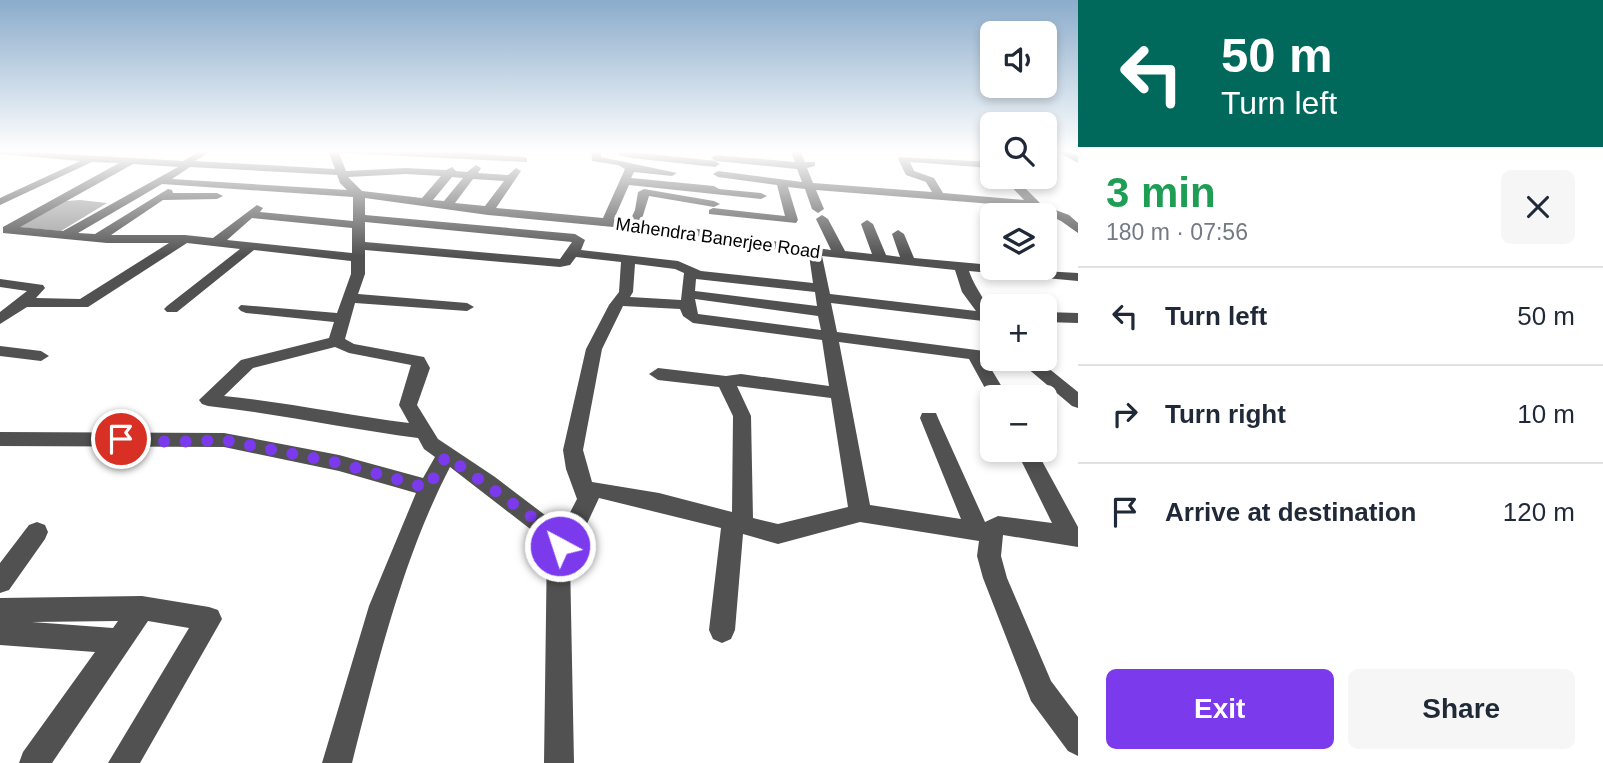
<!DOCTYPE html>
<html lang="en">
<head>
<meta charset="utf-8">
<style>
	body { margin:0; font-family:Arial,sans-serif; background:#f6f6f7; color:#1f2937; height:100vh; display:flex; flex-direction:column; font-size:26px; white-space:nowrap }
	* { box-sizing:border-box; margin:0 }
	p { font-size:23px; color:#747a83 }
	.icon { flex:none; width:38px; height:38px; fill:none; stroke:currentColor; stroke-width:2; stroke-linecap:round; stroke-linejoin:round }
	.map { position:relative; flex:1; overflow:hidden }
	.panel { display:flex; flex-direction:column; background:#fff; width:525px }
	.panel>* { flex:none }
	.top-card { background:#00695c; color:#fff; overflow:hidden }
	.fabs { position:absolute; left:980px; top:21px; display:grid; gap:14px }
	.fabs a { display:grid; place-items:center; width:77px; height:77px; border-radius:10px; background:#fff; box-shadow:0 4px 10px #0003; font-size:35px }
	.pin { position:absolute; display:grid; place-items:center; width:60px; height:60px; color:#fff; margin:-30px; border:4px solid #fff; border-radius:50%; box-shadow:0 2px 7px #0007 }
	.me { position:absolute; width:77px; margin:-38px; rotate:320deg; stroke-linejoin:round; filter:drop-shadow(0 0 5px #0008) }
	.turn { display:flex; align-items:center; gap:24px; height:147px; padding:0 28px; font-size:32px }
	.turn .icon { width:91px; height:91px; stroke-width:2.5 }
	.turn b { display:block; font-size:49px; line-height:60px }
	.round { display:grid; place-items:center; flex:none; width:74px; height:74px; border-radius:10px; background:#f6f6f7 }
	.headline { display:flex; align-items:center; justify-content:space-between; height:119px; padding:0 28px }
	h1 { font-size:42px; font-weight:600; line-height:52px; color:#1e9e55 }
	.primary-button { display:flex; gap:14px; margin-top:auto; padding:14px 28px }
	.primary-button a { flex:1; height:80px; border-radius:10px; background:#7c3aed; color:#fff; font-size:28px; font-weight:600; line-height:80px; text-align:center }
	.primary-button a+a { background:#f6f6f7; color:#1f2937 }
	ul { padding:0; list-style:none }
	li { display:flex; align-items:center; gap:21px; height:98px; padding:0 28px; border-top:2px solid #e0e1e3 }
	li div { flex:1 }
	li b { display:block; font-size:26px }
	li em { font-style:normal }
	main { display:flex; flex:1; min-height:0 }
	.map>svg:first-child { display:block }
	.water { fill:#9f9f9f }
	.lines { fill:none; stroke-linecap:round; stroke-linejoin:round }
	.minor { fill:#515151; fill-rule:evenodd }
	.route { stroke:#7c3aed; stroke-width:12; stroke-dasharray:0 21.6 }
	.labels { text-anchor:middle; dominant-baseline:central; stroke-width:7; stroke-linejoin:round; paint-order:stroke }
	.far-street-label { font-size:18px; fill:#000; stroke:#fff }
</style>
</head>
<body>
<main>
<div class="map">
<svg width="1078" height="763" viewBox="0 0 1078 763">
	<rect width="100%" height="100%" fill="#fff"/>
	<path class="water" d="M80,200L107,203L61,231L18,227L66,201Z"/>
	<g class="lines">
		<path class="minor" d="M0,150L183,161L202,150H213L195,161L335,169L328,150H436L523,157L527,158V162L339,153L346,171L406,168L446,170L452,167L456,171L467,172L476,165L481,168L478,173L508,175L516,168L521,171L496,208L603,218L625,169L618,165L592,161L591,150H601V157L677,173L672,176L634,172L631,178L714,186L719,189L761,193L767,196L761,199L629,185L614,219L630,221L635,210L638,192L644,189L714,201L720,204L714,207L649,196L641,222C705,228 767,241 831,250L816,219L822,215L828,219L845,251L872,254L861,224L867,220L873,224L886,255L900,257L892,234L898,230L904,234L914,258L992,265V268L1078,273V281L969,271C976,292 993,307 992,327L983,321L831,303L837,332L992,352V359H1037L1078,392V408L1072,406L1026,367L987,362L1008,397H992V401L969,359L839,342L870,505L961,519L920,418L922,413H936L938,418L985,522L998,516L1052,523L1016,450H1036L1078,527V547L1003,535L1001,556L1007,578L1051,681L1078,717V756L1068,751L1031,701L983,578L977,556L979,541L860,522L778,544L743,534L735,630L731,639L722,643L713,639L709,630L721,528L599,498L570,560L574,763H544L547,542L450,467C402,560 378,662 352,763H322L369,606L416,493L339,471L224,447L0,446V432L224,433L339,455L423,478L435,457L424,449L418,438C348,429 279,414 208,406L202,404L199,400L241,360L329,338L334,322L246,313L241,311L238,308L241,305L337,313L351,274V261L254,250L177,312H167L164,309L167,306L240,249L187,243L88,307H27L0,324V312L27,291L0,287V279L43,285L45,288L36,298L80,299L169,243H107L3,233V227L119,163L92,162L0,205V198L80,161L0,154ZM133,164L178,167L63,231L20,227ZM190,167L337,175L340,183L347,190L172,179ZM406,174L441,176L422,198L362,191L348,177ZM452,177L463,178L444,201L433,200ZM473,179L504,181L485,206L455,203ZM162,184L353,197V221L260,212L263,208L257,205L213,238L185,235H111L163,200L217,199L223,196L217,193H173L172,190L168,189L95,234L78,233ZM365,198L488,215L687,234L809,255L813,283L701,271L678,261L581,250L585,240L575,234L365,215ZM252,218L352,228V253L227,240ZM365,222L572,242L560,259L365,242ZM365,250L560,267L570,265L576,257L621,262L619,292L609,305L586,349L563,450L566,469L577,499L562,528L495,477L438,439L417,405L430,368L424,357L354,344L345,339L355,303L467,311L474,307L467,303L358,294L365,274ZM822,256L955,270L962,292L976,311L830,294ZM635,264L675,269L684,273L681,300L630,297L633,292ZM696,279L815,292L817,306L695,291ZM695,299L818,316L821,330L698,314ZM623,306L680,309L683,316L693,323L822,340L829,386L741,374L726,376L658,368L649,374L658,380L719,387L733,416L732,512L659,493L592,482L583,450L602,349ZM335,347L349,353L411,365L399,405L409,423C347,415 286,402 224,396L253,368ZM737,386L831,398L848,507L778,524L753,518L751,416Z
			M617,150L715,161L720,164L715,167L631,158L619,155Z
			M790,150H800L805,162H815V166L807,168L813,183L932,192L926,182L906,175L898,159L899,157L992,162V168L910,162L914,171L934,178L943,193L1024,200L1007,182L1008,177H1018V181L1042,205L1069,215L1078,223V233L1061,221L1032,207L816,190L824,209L818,213L812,209L805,189L788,187L798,220L796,223L709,214V210L713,208L785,216L777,185L718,177L713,174L718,171L802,182L797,169L716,161L711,158L716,155L795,162Z
			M1054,150H1066L1078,156V163Z
			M1045,312L1078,313V323L1045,322Z
			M0,346L41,351L49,356L41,361L0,356Z
			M37,522L45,525L48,532L45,539L9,590L0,593V563L29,525Z
			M142,596L209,607L218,610L222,619L140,763H108L189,628L148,621L52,763H19L23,752L95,652L0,645V598ZM118,621L113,628L32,622Z"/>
	</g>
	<linearGradient id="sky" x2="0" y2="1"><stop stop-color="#8baccb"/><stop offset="0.59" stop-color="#fff"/><stop offset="1" stop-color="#fff" stop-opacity="0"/></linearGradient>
	<rect width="1078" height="256" fill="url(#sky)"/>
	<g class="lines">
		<path class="route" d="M121,439L175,442L224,440L339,463L428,488L446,456L550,530L558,538L560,546"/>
	</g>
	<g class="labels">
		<g class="far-street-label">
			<text transform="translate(718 238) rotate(8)">Mahendra Banerjee Road</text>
		</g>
	</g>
</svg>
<div class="fabs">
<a><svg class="icon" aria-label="sound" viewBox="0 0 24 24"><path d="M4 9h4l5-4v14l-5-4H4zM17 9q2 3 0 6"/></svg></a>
<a><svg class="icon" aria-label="search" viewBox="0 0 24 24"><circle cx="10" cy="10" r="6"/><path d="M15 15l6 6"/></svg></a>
<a><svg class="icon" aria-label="layers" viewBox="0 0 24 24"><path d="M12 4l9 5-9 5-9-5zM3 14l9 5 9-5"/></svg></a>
<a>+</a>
<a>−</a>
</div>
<div class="pin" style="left:121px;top:439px;background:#d93025"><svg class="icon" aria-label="arrive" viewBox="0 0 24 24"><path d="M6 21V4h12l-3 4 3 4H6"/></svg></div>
<svg class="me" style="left:560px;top:546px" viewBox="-20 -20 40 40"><circle r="17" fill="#7c3aed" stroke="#fff" stroke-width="3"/><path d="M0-11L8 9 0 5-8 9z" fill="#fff"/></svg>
</div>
<section class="panel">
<div class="top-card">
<div class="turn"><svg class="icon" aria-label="left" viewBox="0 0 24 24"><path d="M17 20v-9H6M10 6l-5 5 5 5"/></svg><div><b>50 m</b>Turn left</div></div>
</div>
<div class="headline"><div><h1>3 min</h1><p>180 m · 07:56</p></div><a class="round"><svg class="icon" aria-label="close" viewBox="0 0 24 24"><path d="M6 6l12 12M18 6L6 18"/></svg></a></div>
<ul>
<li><svg class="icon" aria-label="left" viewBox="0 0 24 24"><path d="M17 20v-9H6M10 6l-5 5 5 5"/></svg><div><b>Turn left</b></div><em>50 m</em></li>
<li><svg class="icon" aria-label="right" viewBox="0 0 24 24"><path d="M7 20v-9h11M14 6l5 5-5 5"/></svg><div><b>Turn right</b></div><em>10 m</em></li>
<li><svg class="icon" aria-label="arrive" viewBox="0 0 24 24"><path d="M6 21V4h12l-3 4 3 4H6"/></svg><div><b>Arrive at destination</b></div><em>120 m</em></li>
</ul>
<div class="primary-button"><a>Exit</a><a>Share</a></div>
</section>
</main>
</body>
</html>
